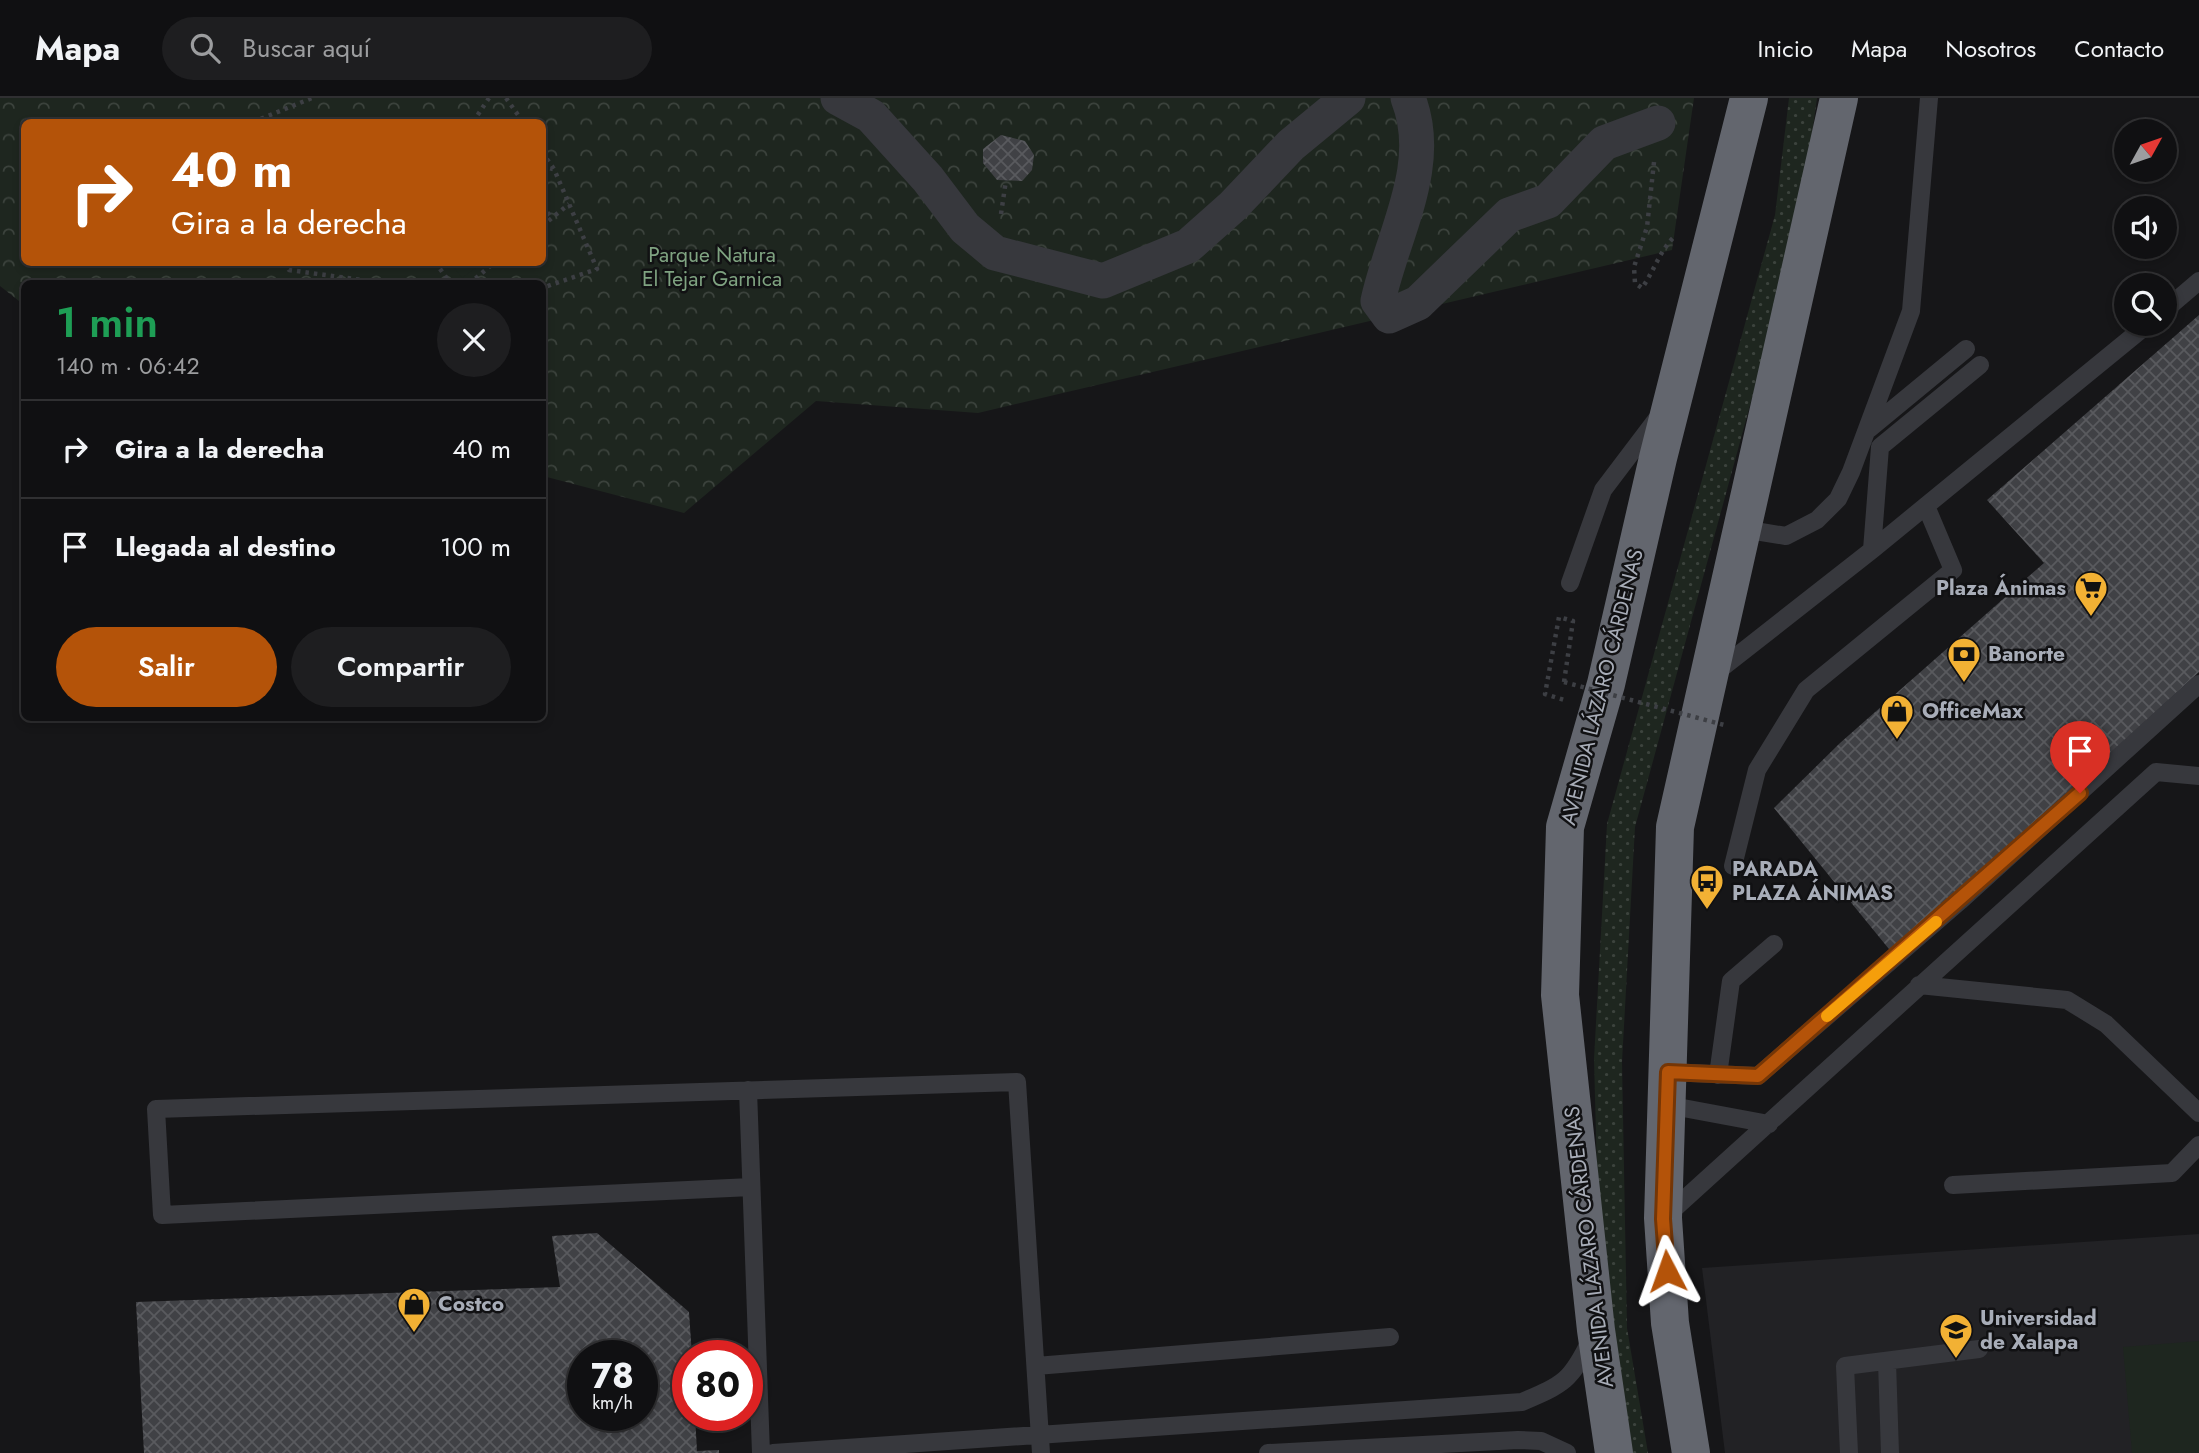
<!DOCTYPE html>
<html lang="es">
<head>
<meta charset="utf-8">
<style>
	body { margin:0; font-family:Jost,sans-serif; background:#1e1e20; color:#f1f3f6; height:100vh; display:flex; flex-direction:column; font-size:26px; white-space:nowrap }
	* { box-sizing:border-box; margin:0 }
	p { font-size:23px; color:#9c9d9f }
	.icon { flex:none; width:38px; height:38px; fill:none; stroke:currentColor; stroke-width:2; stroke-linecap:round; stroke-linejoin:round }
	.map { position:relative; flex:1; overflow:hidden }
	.details { position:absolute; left:21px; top:182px; width:525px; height:441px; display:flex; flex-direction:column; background:#101012; border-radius:10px; box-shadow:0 4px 10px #0003,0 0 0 2px #303032 }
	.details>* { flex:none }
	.guide { position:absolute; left:21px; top:21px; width:525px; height:147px; border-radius:10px; box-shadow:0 4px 10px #0003,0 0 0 2px #303032; background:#b45309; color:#fff; overflow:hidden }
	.needle { width:46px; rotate:50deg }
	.buttons { position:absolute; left:2114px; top:21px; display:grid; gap:14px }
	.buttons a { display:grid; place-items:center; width:63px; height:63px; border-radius:50%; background:#101012; box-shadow:0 4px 10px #0003,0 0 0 2px #303032; font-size:35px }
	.speed { position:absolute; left:567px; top:1242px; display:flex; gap:14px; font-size:35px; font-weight:700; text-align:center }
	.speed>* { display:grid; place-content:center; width:91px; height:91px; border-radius:50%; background:#101012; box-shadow:0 4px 10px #0003,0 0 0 2px #303032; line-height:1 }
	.speed small { font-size:18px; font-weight:400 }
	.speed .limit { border:10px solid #d22; background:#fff; color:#111 }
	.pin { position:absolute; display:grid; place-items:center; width:60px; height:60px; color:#fff; margin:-72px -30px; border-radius:50% 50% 50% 0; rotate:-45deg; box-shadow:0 0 7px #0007 }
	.pin .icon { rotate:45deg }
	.me { position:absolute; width:77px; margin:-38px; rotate:356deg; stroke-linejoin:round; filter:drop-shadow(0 0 5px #0008) }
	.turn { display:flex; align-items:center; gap:24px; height:147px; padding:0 35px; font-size:32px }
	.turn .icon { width:91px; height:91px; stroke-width:2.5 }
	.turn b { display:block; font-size:49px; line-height:60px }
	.round { display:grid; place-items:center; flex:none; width:74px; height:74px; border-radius:37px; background:#1e1e20 }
	.overview { display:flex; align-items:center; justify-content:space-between; height:119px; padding:0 35px }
	h1 { font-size:42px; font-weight:600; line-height:52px; color:#1e9e55 }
	.button { display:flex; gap:14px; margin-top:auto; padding:14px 35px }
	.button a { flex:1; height:80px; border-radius:42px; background:#b45309; color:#fff; font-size:28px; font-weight:600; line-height:80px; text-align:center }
	.button a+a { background:#1e1e20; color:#f1f3f6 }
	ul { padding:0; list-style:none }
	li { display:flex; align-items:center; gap:21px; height:98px; padding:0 35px; border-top:2px solid #303032 }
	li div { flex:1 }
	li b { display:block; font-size:26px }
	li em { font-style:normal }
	header { display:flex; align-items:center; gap:42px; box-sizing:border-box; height:98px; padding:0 35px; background:#101012; border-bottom:2px solid #303032 }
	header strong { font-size:33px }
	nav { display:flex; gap:38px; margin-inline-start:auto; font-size:24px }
	.search { width:490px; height:63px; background:#1e1e20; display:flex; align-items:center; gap:18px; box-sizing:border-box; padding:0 24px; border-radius:38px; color:#9c9d9f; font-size:26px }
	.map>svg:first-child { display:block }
	.built { fill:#222225 }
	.grass { fill:url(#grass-dots) }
	.forest { fill:url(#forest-crowns); fill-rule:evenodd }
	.pitch { fill:#1e261f }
	.building { fill:url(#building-cross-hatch); fill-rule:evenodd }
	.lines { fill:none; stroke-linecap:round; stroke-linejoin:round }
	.path { stroke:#3d3f44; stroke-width:4.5; stroke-dasharray:3.5 5; stroke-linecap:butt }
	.lane { stroke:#37383d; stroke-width:18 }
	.street { stroke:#37383d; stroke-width:35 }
	.highway { stroke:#63666e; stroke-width:38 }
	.path-bridge { stroke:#3d3f44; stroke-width:4.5; stroke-dasharray:3.5 5; stroke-linecap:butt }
	.route-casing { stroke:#753606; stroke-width:18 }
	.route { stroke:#b45309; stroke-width:12 }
	.slow { stroke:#f59e0b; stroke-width:12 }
	.labels { text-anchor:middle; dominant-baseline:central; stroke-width:5; stroke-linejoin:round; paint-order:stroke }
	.park-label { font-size:21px; fill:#7fa381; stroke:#111113 }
	.poi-label { font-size:21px; font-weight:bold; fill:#a8adb8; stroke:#111113; text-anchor:start }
	.street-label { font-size:21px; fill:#a8adb8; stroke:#111113 }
</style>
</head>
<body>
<header>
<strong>Mapa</strong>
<div class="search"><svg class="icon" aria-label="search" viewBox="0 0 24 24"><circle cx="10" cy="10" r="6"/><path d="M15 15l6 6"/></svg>Buscar aquí</div>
<nav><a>Inicio</a><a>Mapa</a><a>Nosotros</a><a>Contacto</a></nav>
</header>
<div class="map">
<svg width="2199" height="1355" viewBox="0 0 2199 1355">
	<defs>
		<pattern id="grass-dots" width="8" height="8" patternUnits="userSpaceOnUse" patternTransform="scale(1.75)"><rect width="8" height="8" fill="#1e261f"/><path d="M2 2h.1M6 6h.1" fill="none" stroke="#3c433d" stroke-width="1.8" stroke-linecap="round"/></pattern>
		<pattern id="forest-crowns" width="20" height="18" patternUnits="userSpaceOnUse" patternTransform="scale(1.75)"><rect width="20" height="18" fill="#1e261f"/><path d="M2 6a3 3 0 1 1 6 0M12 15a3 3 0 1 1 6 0" fill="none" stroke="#3c433d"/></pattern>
		<pattern id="building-cross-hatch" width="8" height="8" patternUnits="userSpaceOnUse" patternTransform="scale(1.75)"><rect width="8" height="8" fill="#404145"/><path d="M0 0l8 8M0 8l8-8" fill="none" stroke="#595a5e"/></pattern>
	</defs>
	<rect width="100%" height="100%" fill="#161618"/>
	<path class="built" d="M2199,1136V1355H1725L1702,1170Z"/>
	<path class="grass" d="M1789,0H1817L1800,124L1635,729L1622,964L1627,1230L1648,1355H1622L1601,1228L1594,961L1607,726L1775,117Z"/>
	<path class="forest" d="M0,0H1694L1672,152L978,315L816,303L684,415L543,378L542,186H24V207L0,188ZM24,24H542V164H24Z"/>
	<path class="pitch" d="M451,165H482L462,180Z
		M2199,1243V1355H2132L2123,1249Z"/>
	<path class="building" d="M1001,37L1025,43L1034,57L1032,72L1022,83L997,82L983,65V51Z
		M2199,217V574L1893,856L1774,710L1840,645L2044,465L1987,402Z
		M597,1135L689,1214L692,1258H688V1318H695L697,1353L719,1352V1355H144L136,1204L560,1189L552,1138ZM583,1258H642V1318H583Z"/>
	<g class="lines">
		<path class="path" d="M506,0L523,24
			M253,24L312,0
			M473,24L489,0
			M542,54L554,71L597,171L542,190
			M1654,64L1647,129L1634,169L1635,185L1642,190C1654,173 1660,152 1675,138
			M542,68L553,71
			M542,108L552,120
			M1001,116L1006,82
			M542,128L569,106
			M285,164L289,172L391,186
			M435,164L451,186
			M469,186L495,164
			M1564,584L1573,523L1559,519L1545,596L1564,602"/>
		<path class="lane" d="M2165,212L2199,183
			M1869,331L1966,251
			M1743,431L1786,438L1817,422L1838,401L1851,374L1911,213L1929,0
			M1872,452L1880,349L1980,267
			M1570,485L1603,392L1656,322
			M1714,576L1872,452L2148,226
			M1733,768L1757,672L1806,592L1953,472L1926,408
			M1919,887L2067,902L2106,926L2199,1015
			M1668,974L1758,978L1960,803L2199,586
			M1718,977L1731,883L1774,846
			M748,992L761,1355
			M1667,1007L1769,1026
			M1953,1087L2172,1075L2199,1047
			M751,1089L162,1117L156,1011L1017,984L1041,1355
			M1666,1118L2156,674L2199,678
			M1887,1264L1890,1355
			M1036,1268L1390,1239
			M773,1355L1522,1304C1564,1286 1571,1283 1591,1241
			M1268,1355L1518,1342L1541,1343L1567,1355
			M1849,1355L1845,1268L1979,1251"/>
		<path class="street" d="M838,0L871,18L928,81L965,130L995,155L1103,183L1188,148L1233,108L1291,47L1348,0
			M1408,0C1435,68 1392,137 1378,203L1389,218L1418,205L1509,117L1548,103L1604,45L1658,25"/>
		<path class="highway" d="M1614,1355L1596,1232L1560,897L1565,729L1606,586L1658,360L1749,0
			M1691,1355L1670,1225L1663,1120L1675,729L1839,0"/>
		<path class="path-bridge" d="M1564,584L1728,628"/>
	</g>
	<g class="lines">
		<defs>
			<path id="route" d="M1667,1173L1663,1121L1668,974L1758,978L2080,695"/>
		</defs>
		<use href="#route" class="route-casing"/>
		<use href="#route" class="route"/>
		<path class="slow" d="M1827,918L1936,824"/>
	</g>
	<defs>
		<symbol id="supermarket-pin" viewBox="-11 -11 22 30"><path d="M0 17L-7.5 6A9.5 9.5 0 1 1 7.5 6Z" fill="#f2b134" stroke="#111113"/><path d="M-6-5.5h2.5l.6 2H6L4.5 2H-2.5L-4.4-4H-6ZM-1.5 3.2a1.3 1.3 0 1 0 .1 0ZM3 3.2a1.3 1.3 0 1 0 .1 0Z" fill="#111"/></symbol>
		<symbol id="bank-pin" viewBox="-11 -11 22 30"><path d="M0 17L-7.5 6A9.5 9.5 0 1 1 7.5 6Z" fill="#f2b134" stroke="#111113"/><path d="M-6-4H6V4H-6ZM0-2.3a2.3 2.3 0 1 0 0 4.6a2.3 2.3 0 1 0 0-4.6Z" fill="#111"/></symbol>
		<symbol id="shop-pin" viewBox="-11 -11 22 30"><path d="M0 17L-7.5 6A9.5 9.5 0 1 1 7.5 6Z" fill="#f2b134" stroke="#111113"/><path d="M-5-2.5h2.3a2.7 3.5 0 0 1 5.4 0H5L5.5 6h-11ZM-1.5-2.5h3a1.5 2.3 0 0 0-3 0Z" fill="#111"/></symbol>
		<symbol id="bus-pin" viewBox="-11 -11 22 30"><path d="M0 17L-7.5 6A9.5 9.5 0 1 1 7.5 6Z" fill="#f2b134" stroke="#111113"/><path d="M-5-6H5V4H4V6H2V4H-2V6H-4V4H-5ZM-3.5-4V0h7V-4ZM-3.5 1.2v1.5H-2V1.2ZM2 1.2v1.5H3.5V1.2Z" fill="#111"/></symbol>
		<symbol id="university-pin" viewBox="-11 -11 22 30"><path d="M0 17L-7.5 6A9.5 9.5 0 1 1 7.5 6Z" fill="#f2b134" stroke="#111113"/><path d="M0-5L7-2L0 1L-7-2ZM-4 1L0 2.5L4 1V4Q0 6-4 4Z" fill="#111"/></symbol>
	</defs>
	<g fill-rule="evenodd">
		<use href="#supermarket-pin" x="2072" y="471" width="38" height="52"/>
		<use href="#bank-pin" x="1945" y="537" width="38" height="52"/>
		<use href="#shop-pin" x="1878" y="594" width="38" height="52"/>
		<use href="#bus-pin" x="1688" y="764" width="38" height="52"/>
		<use href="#shop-pin" x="395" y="1187" width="38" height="52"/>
		<use href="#university-pin" x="1937" y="1213" width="38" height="52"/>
	</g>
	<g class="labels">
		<g class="park-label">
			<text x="712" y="157">Parque Natura<tspan x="712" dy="24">El Tejar Garnica</tspan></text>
		</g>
		<g class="poi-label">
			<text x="2066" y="490" text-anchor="end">Plaza Ánimas</text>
			<text x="1988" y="556">Banorte</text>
			<text x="1922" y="613">OfficeMax</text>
			<text x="1732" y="771">PARADA<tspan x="1732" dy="24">PLAZA ÁNIMAS</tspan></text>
			<text x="438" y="1206">Costco</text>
			<text x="1980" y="1220">Universidad<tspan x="1980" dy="24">de Xalapa</tspan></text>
		</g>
		<g class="street-label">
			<text transform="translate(1602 589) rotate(-76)">AVENIDA LÁZARO CÁRDENAS</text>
			<text transform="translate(1589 1149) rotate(-97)">AVENIDA LÁZARO CÁRDENAS</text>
		</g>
	</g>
</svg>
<div class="buttons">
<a><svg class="needle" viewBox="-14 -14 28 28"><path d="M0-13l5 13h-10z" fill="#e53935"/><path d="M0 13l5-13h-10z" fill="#9c9d9f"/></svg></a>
<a><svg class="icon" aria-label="sound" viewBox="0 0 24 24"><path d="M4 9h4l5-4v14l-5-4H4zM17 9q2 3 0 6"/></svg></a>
<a><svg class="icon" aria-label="search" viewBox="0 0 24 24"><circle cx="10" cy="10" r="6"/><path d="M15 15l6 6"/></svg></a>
</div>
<div class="speed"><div>78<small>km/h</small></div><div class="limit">80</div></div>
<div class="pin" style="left:2080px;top:695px;background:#d93025"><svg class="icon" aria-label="arrive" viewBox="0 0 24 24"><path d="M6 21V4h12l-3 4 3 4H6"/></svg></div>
<svg class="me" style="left:1667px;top:1173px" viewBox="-20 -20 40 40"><path d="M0-17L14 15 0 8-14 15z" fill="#b45309" stroke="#fff" stroke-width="4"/></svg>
<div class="guide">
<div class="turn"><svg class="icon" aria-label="right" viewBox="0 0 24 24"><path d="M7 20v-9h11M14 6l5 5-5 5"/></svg><div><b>40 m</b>Gira a la derecha</div></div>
</div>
<section class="details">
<div class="overview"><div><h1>1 min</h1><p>140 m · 06:42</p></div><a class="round"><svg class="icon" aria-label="close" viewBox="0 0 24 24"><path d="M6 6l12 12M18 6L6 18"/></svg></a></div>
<ul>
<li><svg class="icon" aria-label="right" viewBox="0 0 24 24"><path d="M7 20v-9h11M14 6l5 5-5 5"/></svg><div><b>Gira a la derecha</b></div><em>40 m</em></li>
<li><svg class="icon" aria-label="arrive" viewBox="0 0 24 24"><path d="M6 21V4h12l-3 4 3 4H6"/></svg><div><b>Llegada al destino</b></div><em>100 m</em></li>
</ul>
<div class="button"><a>Salir</a><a>Compartir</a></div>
</section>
</div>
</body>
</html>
